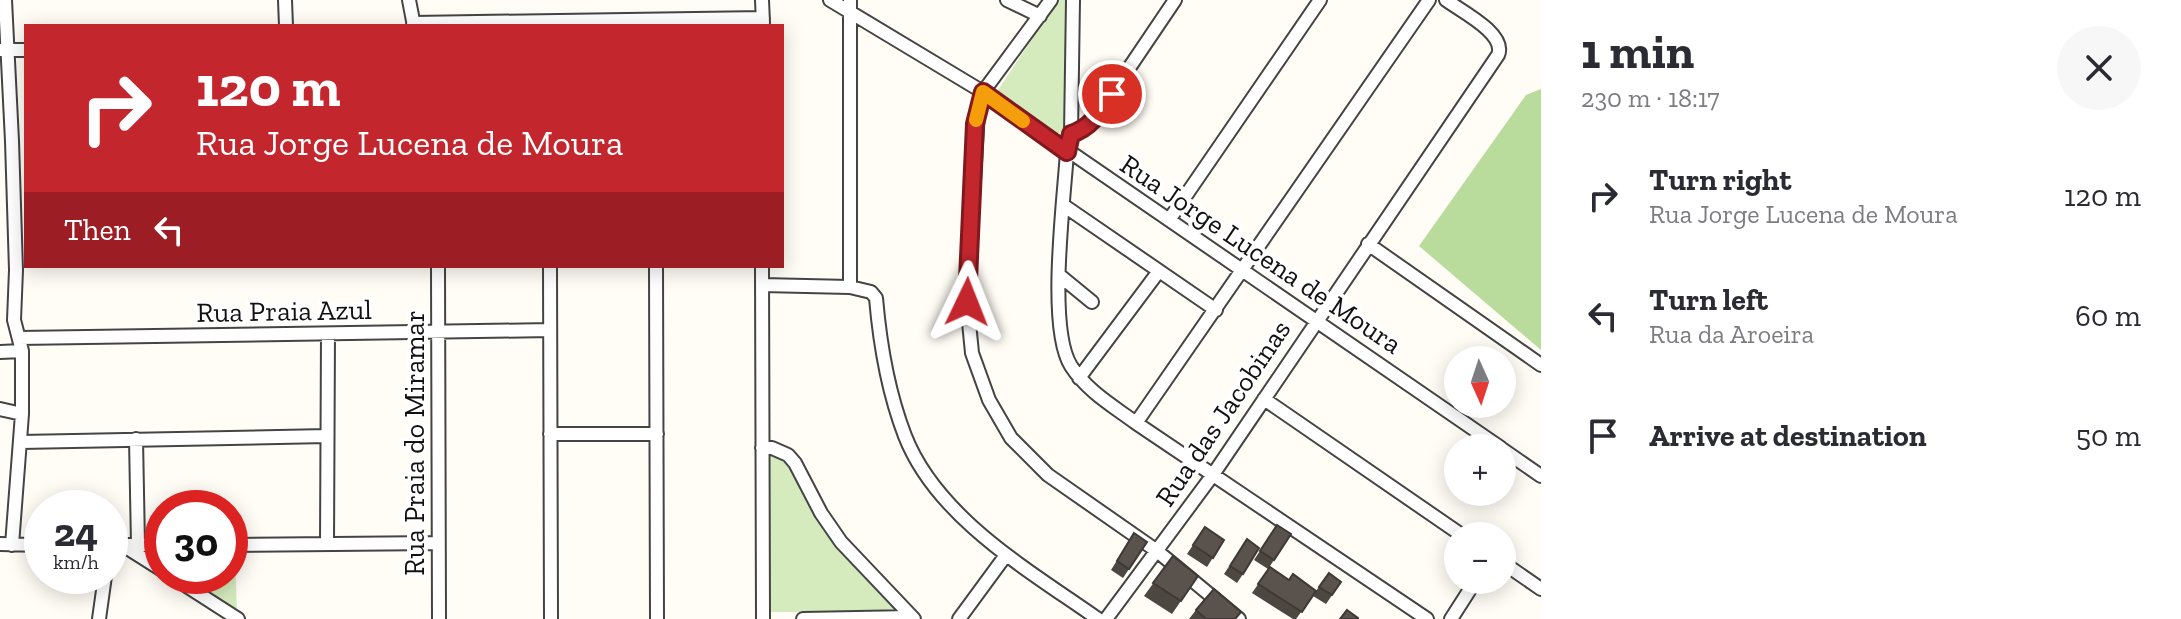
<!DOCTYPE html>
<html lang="en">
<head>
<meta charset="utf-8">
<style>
	body { margin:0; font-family:"Zilla Slab",serif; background:#f7f7f7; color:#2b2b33; height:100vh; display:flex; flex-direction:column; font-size:30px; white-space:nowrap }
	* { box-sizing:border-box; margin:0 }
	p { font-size:26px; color:#7c7c81 }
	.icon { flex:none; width:44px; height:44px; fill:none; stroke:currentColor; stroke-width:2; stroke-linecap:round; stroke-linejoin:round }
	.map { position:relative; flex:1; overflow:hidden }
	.details { display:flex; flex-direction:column; background:#fff; width:640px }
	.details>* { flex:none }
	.banner { position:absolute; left:24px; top:24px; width:760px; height:244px; border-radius:0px; box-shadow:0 4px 20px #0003; background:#c4262e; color:#fff; overflow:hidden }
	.needle { width:52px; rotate:177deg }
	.controls { position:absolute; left:1444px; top:346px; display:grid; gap:16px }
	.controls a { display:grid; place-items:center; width:72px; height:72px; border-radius:50%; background:#fff; box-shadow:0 4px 20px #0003; font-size:40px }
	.speed { position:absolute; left:24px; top:490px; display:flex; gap:16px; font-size:40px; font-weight:700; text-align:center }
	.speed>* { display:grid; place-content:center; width:104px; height:104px; border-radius:50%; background:#fff; box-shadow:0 4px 20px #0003; line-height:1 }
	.speed small { font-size:20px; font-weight:400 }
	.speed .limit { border:12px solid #d22; background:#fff; color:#111 }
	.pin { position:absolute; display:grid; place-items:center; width:68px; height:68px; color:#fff; margin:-34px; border:4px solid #fff; border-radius:50%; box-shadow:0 2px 8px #0007 }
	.me { position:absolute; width:88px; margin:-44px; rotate:2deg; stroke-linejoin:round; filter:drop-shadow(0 0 6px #0008) }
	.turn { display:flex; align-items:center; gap:28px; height:168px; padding:0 40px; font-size:36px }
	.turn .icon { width:104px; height:104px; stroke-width:2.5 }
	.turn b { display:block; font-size:56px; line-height:68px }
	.then { display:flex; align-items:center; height:76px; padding:0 40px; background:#0003; gap:16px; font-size:30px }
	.round { display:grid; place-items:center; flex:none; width:84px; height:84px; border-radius:42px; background:#f7f7f7 }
	.overview { display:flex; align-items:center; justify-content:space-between; height:136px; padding:0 40px }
	h1 { font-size:48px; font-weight:800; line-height:60px }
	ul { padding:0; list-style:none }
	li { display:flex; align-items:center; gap:24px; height:120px; padding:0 40px }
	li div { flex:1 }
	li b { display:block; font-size:30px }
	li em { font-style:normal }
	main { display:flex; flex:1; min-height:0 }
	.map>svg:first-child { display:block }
	.green { fill:#d5ebbd }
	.forest { fill:#b9dc9c }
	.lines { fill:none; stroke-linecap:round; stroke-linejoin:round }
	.minor-casing { stroke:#444; stroke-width:16 }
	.minor { stroke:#fff; stroke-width:12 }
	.wall { fill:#4d4742 }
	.building { fill:#5a524d; stroke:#3f3936; stroke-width:2 }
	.route-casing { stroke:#7f191e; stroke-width:20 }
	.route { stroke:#c4262e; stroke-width:14 }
	.slow { stroke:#f59e0b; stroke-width:14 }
	.labels { text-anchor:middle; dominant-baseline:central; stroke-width:8; stroke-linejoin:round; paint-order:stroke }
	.street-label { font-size:28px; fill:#111; stroke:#fff }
</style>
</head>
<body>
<main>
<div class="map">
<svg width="1541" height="619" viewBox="0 0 1541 619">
	<rect width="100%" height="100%" fill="#fffdf5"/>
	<path class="green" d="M1058,0H1067L1065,121L1063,131L1056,134L999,95L998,90Z
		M774,454L784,458L789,464C815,521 853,565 896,609V612H769L768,456Z
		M230,551H235L237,612L181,576H230Z"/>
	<path class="forest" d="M1541,89V350L1419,246L1526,95Z"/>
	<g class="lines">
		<defs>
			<path id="minor" d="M5,0L12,141L16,270L14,320L22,351V414L12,545
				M285,0L286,26
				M409,0L414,26
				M762,0L763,23
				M830,0L983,92L1501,448
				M850,0V287L871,292L876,298C880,345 888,392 905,436C937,518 1030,571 1098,619
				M1007,0L1040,16
				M1051,0L983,92L978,110L967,302L972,353L989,400L1011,438L1048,475L1157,551L1239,619
				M1073,0L1071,134L1067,152C1064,200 1047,328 1071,366C1087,391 1113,406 1136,423L1427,619
				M413,23L763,18
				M0,50H26
				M1071,134L1082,130L1096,117L1175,0
				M1063,205L1216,310
				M1169,220L1320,0
				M1368,244L1541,365
				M438,266L439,619
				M550,266L551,619
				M656,266L657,619
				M762,266L763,619
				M1059,275L1092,302
				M762,285L850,287
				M19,338L550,330
				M0,352L22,351
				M1079,378L1159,271
				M1264,399L1463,536
				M0,409L22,414
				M1136,423L1429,0
				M550,434H657
				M136,439L138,545
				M21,442L327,436
				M762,448H772L788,455L795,463L821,513L841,542L914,619
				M1502,449L1541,476
				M0,544L42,545
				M327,544L328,334
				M110,545H162
				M230,545L438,543
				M124,546L162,570
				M1502,562L1541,589
				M171,576L238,619
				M99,619L105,576
				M803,619L911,617
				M959,619L1006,555
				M1106,619L1212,476L1498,55C1507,34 1461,11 1446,0
				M1451,619L1476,580"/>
		</defs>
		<use href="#minor" class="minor-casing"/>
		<use href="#minor" class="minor"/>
	</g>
	<path class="wall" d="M1277,525L1291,534L1268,569L1254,560Z
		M1205,527L1224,540L1207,567L1187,554Z
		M1134,533L1147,542L1123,578L1111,570Z
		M1247,539L1243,574L1237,583L1224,574Z
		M1173,556L1198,576L1172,614L1144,596Z
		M1270,567L1289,580L1316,591L1329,573L1341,582L1326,604L1313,596L1296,619H1293L1252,593Z
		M1196,610L1236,619H1189Z"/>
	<path class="building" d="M1277,525L1291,534L1274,560L1260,551Z
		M1205,527L1224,540L1213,558L1193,545Z
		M1134,533L1147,542L1129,569L1117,561Z
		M1247,539L1259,548L1243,574L1230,566Z
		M1173,556L1198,576L1181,601L1153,583Z
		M1270,567L1289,580L1293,574L1316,591L1302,612L1258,584Z
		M1329,573L1341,582L1332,595L1319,587Z
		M1214,589L1241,612L1235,619H1206L1196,610Z
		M1347,610L1358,618V619H1340Z"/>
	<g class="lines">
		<defs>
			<path id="route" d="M967,302L975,124L983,92L1067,152L1071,134C1091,128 1101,111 1112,94"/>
		</defs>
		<use href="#route" class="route-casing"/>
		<use href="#route" class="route"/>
		<path class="slow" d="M976,120L983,92L1023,121"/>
	</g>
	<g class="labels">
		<g class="street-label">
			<text transform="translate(1261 254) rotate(34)">Rua Jorge Lucena de Moura</text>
			<text transform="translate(284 311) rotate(-1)">Rua Praia Azul</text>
			<text transform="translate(1223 413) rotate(-56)">Rua das Jacobinas</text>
			<text transform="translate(414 443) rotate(-90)">Rua Praia do Miramar</text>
		</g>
	</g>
</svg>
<div class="controls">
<a><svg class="needle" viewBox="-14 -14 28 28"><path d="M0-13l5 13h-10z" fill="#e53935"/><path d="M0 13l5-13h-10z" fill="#7c7c81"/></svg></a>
<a>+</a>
<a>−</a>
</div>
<div class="speed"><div>24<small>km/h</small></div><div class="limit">30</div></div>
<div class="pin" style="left:1112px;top:94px;background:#d93025"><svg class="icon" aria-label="arrive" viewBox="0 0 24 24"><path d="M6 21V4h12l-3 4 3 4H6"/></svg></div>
<svg class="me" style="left:967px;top:302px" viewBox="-20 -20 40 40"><path d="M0-17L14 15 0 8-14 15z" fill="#c4262e" stroke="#fff" stroke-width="4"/></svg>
<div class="banner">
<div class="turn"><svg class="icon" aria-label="right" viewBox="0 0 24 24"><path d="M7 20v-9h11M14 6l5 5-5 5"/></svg><div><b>120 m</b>Rua Jorge Lucena de Moura</div></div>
<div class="then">Then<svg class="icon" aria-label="left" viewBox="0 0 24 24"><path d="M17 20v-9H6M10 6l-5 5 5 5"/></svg></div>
</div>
</div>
<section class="details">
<div class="overview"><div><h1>1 min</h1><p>230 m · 18:17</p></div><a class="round"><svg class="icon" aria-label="close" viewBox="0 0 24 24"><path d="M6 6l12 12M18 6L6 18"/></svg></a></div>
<ul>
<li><svg class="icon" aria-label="right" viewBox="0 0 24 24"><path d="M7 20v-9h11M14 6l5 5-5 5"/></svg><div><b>Turn right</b><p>Rua Jorge Lucena de Moura</p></div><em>120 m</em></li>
<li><svg class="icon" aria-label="left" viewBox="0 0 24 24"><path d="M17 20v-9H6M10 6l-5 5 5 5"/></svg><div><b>Turn left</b><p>Rua da Aroeira</p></div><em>60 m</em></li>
<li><svg class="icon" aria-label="arrive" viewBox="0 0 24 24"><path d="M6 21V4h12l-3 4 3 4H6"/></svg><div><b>Arrive at destination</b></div><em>50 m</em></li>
</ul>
</section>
</main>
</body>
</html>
